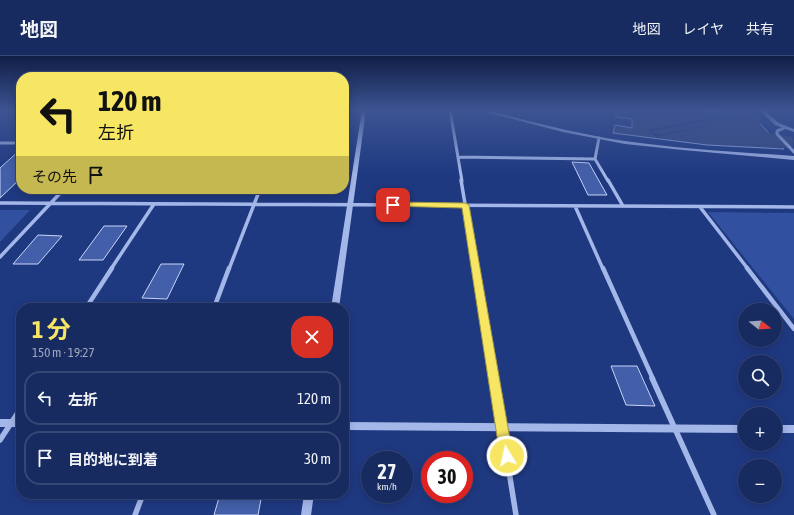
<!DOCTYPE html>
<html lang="ja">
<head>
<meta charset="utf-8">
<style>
	body { margin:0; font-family:"Asap Condensed","Noto Sans JP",sans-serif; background:#203367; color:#f1f3f6; height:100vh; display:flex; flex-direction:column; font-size:15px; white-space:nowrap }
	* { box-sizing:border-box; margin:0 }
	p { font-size:13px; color:#9ea7bd }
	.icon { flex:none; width:22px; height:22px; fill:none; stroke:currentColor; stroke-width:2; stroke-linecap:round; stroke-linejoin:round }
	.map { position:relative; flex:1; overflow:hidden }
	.panel { position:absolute; left:16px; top:247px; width:333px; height:196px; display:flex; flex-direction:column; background:#172b61; border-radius:16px; box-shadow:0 2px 10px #0003,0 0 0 1px #364776 }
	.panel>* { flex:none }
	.banner { position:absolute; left:16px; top:16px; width:333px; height:122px; border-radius:16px; box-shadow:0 2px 10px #0003,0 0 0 1px #364776; background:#f7e664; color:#111; overflow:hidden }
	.needle { width:26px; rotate:107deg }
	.buttons { position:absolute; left:738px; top:247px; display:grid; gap:8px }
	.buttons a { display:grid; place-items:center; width:44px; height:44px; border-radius:50%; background:#172b61; box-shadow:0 2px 10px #0003,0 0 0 1px #364776; font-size:20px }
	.speed { position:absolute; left:361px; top:395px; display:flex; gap:8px; font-size:20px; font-weight:700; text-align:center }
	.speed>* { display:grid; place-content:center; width:52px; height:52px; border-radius:50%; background:#172b61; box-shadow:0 2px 10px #0003,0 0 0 1px #364776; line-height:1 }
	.speed small { font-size:10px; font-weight:400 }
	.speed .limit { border:6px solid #d22; background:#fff; color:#111 }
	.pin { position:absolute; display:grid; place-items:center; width:34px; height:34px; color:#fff; margin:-17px; border-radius:8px; box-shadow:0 2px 6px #0006 }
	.me { position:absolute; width:44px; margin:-22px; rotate:351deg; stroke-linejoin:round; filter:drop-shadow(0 0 3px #0008) }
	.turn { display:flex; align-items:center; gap:14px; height:84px; padding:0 16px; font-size:18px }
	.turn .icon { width:52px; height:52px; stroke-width:2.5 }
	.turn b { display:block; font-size:28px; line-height:34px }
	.then { display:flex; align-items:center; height:38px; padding:0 16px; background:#0003; gap:8px; font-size:15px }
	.round { display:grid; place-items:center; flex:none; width:42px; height:42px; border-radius:16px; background:#203367 }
	.head { display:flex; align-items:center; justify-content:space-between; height:68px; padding:0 16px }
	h1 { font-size:24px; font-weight:700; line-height:30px; color:#f7e664 }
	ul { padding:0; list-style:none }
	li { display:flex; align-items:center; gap:12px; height:54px; margin:0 8px 6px; padding:0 8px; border:2px solid #364776; border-radius:16px }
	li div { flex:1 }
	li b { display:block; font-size:15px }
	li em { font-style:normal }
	header { display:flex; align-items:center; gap:24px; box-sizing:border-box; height:56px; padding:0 20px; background:#172b61; border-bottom:1px solid #364776 }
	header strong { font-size:19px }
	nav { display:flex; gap:22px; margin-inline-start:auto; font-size:14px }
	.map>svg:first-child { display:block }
	.green { fill:#3250a0 }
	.water { fill:#374a80; stroke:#98b0ea }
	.pier { fill:#1f3981; fill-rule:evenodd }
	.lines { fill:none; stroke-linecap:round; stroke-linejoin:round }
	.river { fill:#374a80; fill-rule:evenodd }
	.building { fill:#435fa9; stroke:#c8d5f7 }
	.minor-far3 { stroke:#a4b7e9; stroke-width:3 }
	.minor-far2 { stroke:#a4b7e9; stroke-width:3.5 }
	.minor-far1 { stroke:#a4b7e9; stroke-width:4.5 }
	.minor { stroke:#a4b7e9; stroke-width:5.5 }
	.tertiary { fill:#a4b7e9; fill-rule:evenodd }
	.route { fill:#f7e664; stroke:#a19641 }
</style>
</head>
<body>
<header>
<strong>地図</strong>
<nav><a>地図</a><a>レイヤ</a><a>共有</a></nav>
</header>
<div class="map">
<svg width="794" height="459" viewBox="0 0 794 459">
	<rect width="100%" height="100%" fill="#1f3981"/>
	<path class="green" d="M0,154H30L0,186Z
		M708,156L794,157V263Z"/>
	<path class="water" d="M616,54L749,56L784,93L707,89L613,77L615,69L632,72V63L616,61Z"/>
	<path class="pier" d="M730,59L738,60L742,63L658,80L659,83L648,74ZM732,60H737L741,63L658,79L651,75Z"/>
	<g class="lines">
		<path class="river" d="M748,56C759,59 761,63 760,74L764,76L792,81L794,85L792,91C774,95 750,90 740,75L741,66L738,62L741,58Z"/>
	</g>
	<path class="building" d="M21,93V122L0,142V112Z
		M572,106L589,107L607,139H588Z
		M104,170H127L103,204H79Z
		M38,179L62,180L38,208H13Z
		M161,208H184L167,243L142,242Z
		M611,310H637L655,350L626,349Z
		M220,438H262L258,459H214Z"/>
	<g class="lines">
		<path class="minor-far3" d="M450,54L462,125
			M784,72L777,75V78L794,96
			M599,82L595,103L608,125
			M0,87H21
			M458,101L595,103"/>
		<path class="minor-far2" d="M461,124L476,213
			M608,124L623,150
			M0,147L794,151
			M575,150L603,213
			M700,151L748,213
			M0,201L64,133
			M111,213L154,148
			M229,213L260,133"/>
		<path class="minor-far1" d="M476,212L494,323
			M603,212L653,323
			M747,212L794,273
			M86,252L112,212
			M214,252L229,212"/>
		<path class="minor" d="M494,322L516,459
			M652,322L714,459
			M0,384L21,352
			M135,459L143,438"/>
		<path class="tertiary" d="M362,54H366L339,252H331Z
			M478,54H486C532,66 578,78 625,85C681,93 738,96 794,100V104L683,94L625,88L563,76Z
			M759,54H764L779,67L794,73V76L775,69Z
			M0,363H21V371H0Z
			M344,366L745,369V377L344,374Z
			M775,369H794V377H775Z
			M304,438H314L311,459H301Z"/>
	</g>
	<linearGradient id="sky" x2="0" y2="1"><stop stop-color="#111f47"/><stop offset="0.46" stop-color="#3c5492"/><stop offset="1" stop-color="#3c5492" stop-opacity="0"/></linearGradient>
	<rect width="794" height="118" fill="url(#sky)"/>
	<path class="route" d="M393,146L465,147L469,149L513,400L511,404L507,406L502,404L500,400L462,152L390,150L389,149Z"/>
</svg>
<div class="buttons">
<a><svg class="needle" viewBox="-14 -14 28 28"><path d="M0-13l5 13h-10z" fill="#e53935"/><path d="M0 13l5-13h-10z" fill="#9ea7bd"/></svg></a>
<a><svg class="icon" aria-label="search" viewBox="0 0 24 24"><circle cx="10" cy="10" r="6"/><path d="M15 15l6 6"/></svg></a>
<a>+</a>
<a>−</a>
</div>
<div class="speed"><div>27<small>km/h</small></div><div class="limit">30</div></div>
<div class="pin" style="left:393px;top:149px;background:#d93025"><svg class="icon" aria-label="arrive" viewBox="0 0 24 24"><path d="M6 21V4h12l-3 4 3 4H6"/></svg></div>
<svg class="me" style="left:507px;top:400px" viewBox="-20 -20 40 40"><circle r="17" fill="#f7e664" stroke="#fff" stroke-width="3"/><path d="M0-11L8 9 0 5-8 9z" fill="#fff"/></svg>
<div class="banner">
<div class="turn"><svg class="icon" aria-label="left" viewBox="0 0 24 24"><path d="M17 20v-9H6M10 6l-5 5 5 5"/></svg><div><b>120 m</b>左折</div></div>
<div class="then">その先<svg class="icon" aria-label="arrive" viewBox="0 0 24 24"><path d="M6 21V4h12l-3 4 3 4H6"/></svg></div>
</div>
<section class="panel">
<div class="head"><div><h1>1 分</h1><p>150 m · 19:27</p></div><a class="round" style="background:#d93025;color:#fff"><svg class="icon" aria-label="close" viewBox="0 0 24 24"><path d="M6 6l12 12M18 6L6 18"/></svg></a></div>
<ul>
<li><svg class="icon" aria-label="left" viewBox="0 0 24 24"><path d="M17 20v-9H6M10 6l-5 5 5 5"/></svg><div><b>左折</b></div><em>120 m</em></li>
<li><svg class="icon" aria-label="arrive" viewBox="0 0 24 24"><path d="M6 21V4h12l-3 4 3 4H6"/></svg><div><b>目的地に到着</b></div><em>30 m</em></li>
</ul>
</section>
</div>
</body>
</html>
